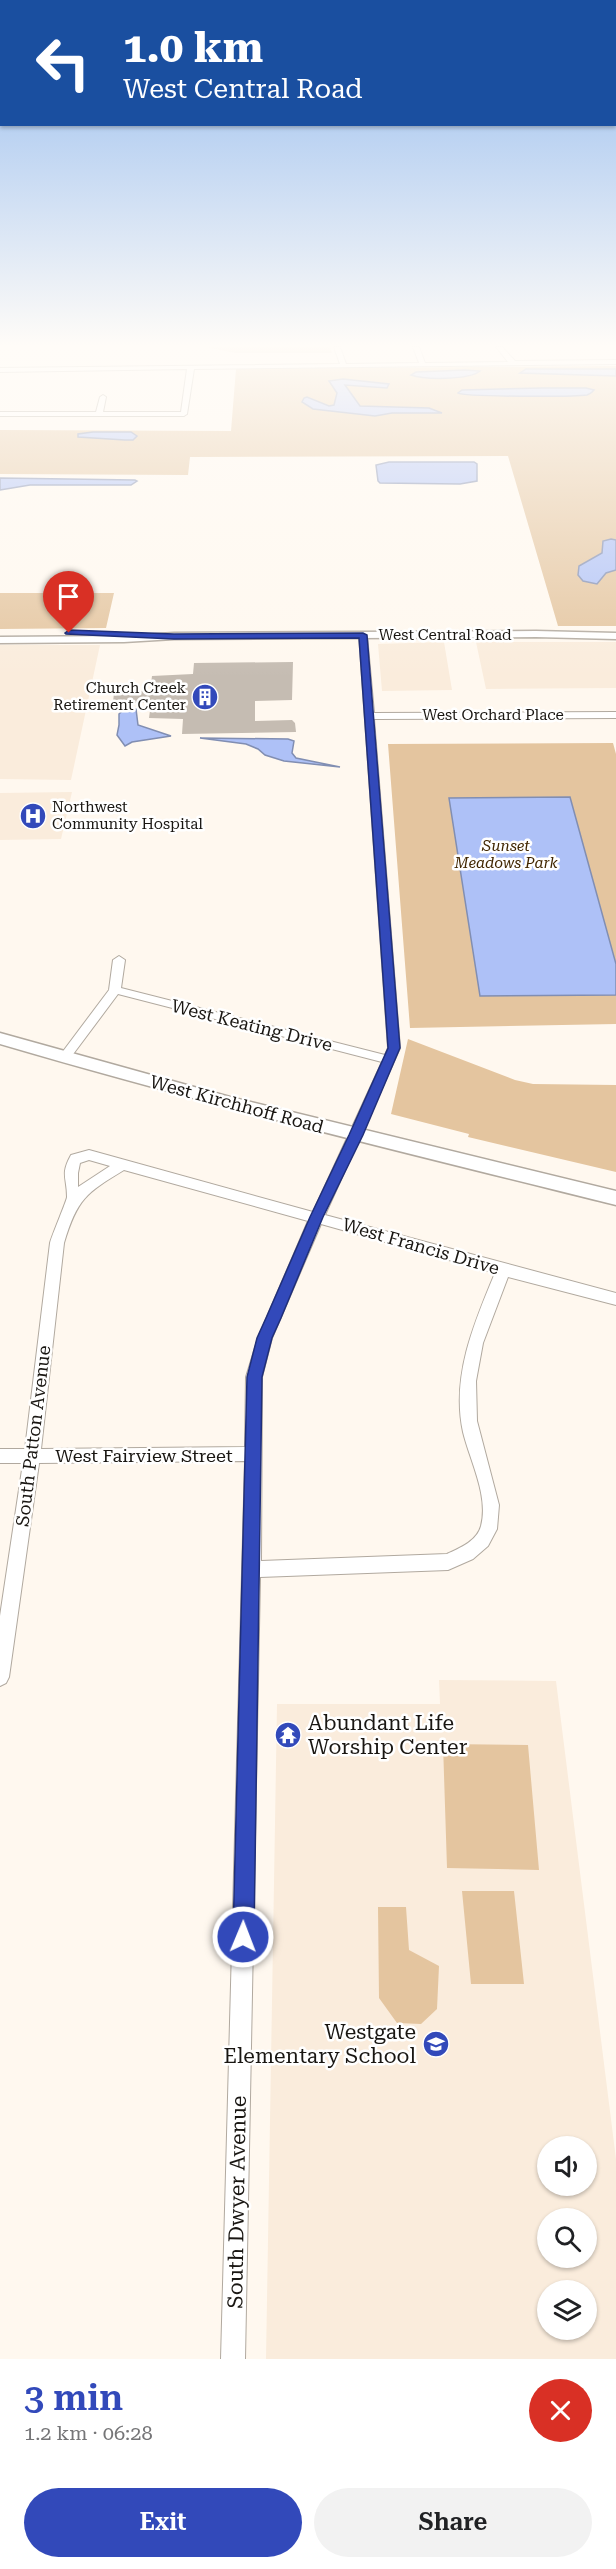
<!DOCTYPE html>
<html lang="en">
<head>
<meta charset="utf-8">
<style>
	body { margin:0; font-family:"Roboto Serif",serif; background:#f2f2f2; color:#202124; height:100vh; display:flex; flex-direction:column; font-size:22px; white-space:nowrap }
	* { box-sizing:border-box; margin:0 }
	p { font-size:20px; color:#757577 }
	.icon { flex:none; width:33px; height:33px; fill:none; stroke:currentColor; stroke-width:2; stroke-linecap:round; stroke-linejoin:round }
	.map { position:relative; height:2359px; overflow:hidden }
	.side { display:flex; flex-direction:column; background:#fff; flex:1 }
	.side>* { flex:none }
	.hud { position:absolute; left:0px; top:0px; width:616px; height:126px; box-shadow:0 2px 4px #0004; background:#1a4fa0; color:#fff; overflow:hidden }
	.fabs { position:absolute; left:537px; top:2136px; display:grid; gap:12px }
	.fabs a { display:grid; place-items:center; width:60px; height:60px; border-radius:50%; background:#fff; box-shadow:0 2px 4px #0004; font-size:30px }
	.pin { position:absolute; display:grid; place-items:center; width:51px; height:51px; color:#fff; margin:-62px -26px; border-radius:50% 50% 50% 0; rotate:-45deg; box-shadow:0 0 6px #0007 }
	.pin .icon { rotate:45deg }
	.me { position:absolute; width:66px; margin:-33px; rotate:1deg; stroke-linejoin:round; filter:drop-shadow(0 0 4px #0008) }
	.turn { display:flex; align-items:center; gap:21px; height:126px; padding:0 24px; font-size:27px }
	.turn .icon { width:78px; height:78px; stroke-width:2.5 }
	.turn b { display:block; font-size:42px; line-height:51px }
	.round { display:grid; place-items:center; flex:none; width:63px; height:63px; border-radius:32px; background:#f2f2f2 }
	.headline { display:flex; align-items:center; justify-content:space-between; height:102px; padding:0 24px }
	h1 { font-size:36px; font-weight:600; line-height:45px; color:#3249ba }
	.action { display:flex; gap:12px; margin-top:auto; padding:12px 24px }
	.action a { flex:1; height:69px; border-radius:36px; background:#3249ba; color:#fff; font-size:24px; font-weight:600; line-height:69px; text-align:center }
	.action a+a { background:#f2f2f2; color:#202124 }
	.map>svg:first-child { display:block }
	.built { fill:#faecdc; fill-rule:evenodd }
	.green { fill:#e4c59f }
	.water { fill:#aec1f7; stroke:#818eb2; stroke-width:1.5 }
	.building { fill:#c5bcb2 }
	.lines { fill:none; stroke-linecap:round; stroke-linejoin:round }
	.minor-casing { stroke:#b1a99f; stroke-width:2 }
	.major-casing { stroke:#b1a99f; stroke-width:3 }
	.minor { fill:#fff; fill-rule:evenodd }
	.major { fill:#fff; fill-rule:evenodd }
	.route { fill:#3249ba; stroke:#202f79; stroke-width:1.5 }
	.labels { text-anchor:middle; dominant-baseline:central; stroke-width:5; stroke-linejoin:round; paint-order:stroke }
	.far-street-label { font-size:15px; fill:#191612; stroke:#fff }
	.far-poi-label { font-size:15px; fill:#191612; stroke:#fff; text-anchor:end }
	.far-park-label { font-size:15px; font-style:italic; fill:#402600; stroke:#fff }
	.street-label { font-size:18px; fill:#191612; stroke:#fff }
	.near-poi-label { font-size:21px; fill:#191612; stroke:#fff; text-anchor:start }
	.near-street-label { font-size:21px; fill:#191612; stroke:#fff }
</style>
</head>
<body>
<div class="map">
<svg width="616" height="2359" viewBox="0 0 616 2359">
	<rect width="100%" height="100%" fill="#fff8ef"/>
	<path class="built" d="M444,642L452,690L382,691L378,644Z
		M476,642H616V688L486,689Z
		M0,645H100L71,780L0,779Z
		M72,792L61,839L0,840V793Z
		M439,1680L556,1681L616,2159V2359H266L277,1704H440ZM548,2146H586V2186H548ZM548,2218H586V2258H548ZM548,2290H586V2330H548Z"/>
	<path class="green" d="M205,347H330L332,353H235Z
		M616,366V626H558L508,456L190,457L188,475L0,474V430L231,431L236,369Z
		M0,593H114L106,628L0,629Z
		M613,743L616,754V1024L410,1028L388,744Z
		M408,1039L515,1080L533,1084L616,1085V1172L468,1137L469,1134L391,1114Z
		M443,1744L528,1745L539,1870L447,1868Z
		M462,1891H514L524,1984H471Z
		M378,1907H406L409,1950L439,1966L437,2009L421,2024L397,2023L379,1998Z"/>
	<path class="water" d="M526,369H616V376L520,373Z
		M465,370L480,371C469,380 425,380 411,375L416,372Z
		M343,379L389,384L387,388L345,385L360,406L429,408L442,413H392L375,416L313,409L302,402L304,398L307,397L329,406L334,405L337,393L329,381Z
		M542,388H586L594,390C591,393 592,393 587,395C574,397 464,397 458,393L462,390Z
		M93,432H131L137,436L133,440H125L78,437V434Z
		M389,462H474L477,464V481L460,484L380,483L378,481L376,465Z
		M0,478L135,480L137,481L131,485H30L0,490Z
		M611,539L616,540V570L606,573L597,584L583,581L578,575L579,566L602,553L603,541Z
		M130,709H136L138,725L171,736L132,742L125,746L117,735L119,725V714L123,710Z
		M200,738L288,739L294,741L292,753L296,758L340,767L284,761L265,755L258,749L246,744Z
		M570,797L616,964V995L480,996L449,798Z"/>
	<path class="building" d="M293,662L292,700L255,701V721L292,720L295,723L296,732L182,734L183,719L149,718L151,703H113L114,692L150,691L152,676L193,674L194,663Z"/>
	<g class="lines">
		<defs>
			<path id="minor" d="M334,347H340L346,364L419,363L413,347H419L425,363L508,362L496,347H502L515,361L616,360V364L194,369L187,414L184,416H0V412H96L100,397L103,395L106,397L103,412H181L187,369L0,372V368L340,364Z
				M363,632L367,635L374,713L616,712V718L374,719L400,1048L325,1215L616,1293V1305L508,1277L483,1343L476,1381L477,1421L499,1505L497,1529L488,1546L473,1559L448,1570L260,1577L245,2359H221L245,1461L39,1463L9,1677L6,1683L0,1686V1616L23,1463H0V1449H25L50,1243C52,1235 67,1200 67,1197C67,1177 60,1175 71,1155L89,1150L313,1212L382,1062L118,994L68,1061L64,1062L58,1058L109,990L113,960L119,956L125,960L121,988L385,1055L388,1048L359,635ZM89,1160L110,1166L78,1187V1173L80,1163ZM124,1170L308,1221L258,1338L246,1377L245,1447L41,1449L64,1243C77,1199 86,1193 124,1170ZM321,1224L495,1273C474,1323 451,1377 463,1432C470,1461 489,1496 481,1526C477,1541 460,1548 447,1554L261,1561L262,1377L272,1338Z"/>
			<path id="major" d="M536,631L616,633V639L536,637L174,639L124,642L0,643V637L124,636L174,633Z
				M0,1033L230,1097L616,1191V1205C410,1154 204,1104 0,1044Z"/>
		</defs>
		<use href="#minor" class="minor-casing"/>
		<use href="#major" class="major-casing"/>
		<use href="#minor" class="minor"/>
		<use href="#major" class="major"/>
	</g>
	<linearGradient id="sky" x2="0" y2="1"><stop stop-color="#91b9ee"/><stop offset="0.51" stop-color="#fffcf8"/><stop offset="1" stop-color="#fffcf8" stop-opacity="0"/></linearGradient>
	<rect width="616" height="677" fill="url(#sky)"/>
	<path class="route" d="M69,630L174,634L363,633L367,635L400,1048L363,1135L323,1217L281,1318L272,1338L262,1377L254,1937L251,1944L243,1947L236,1944L233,1937L247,1377L257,1338L266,1318L310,1217L349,1135L388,1048L359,638L174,639L66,634L65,633Z"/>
	<defs>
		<symbol id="building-disc" viewBox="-11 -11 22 22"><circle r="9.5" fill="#3249ba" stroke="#fff"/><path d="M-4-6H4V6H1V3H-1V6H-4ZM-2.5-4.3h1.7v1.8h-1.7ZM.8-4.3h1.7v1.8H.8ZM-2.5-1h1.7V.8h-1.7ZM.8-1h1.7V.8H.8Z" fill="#fff"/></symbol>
		<symbol id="hospital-disc" viewBox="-11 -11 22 22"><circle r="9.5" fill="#3249ba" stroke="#fff"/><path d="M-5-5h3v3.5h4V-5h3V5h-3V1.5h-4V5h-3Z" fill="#fff"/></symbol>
		<symbol id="temple-disc" viewBox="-11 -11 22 22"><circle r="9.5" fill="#3249ba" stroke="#fff"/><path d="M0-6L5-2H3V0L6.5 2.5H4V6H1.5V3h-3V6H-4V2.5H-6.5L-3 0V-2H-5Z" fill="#fff"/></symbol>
		<symbol id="school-disc" viewBox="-11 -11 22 22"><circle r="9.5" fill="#3249ba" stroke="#fff"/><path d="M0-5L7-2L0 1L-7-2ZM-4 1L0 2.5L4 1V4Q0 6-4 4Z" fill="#fff"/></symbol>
	</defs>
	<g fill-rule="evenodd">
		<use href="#building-disc" x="190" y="682" width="30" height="30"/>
		<use href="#hospital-disc" x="18" y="801" width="30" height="30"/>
		<use href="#temple-disc" x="273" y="1720" width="30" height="30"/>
		<use href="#school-disc" x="421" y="2029" width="30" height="30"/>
	</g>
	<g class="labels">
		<g class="far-street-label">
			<text x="445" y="635">West Central Road</text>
			<text x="493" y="715">West Orchard Place</text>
		</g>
		<g class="far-poi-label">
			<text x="186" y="688">Church Creek<tspan x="186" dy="17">Retirement Center</tspan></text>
			<text x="52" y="807" text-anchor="start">Northwest<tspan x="52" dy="17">Community Hospital</tspan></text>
		</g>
		<g class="far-park-label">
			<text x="506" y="846">Sunset<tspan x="506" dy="17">Meadows Park</tspan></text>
		</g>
		<g class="street-label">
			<text transform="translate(252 1025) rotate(14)">West Keating Drive</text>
			<text transform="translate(237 1104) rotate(15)">West Kirchhoff Road</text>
			<text transform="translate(421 1246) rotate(16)">West Francis Drive</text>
			<text transform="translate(33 1436) rotate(-83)">South Patton Avenue</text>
			<text x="144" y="1455">West Fairview Street</text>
		</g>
		<g class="near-poi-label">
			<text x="308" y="1723">Abundant Life<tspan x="308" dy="24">Worship Center</tspan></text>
			<text x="416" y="2032" text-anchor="end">Westgate<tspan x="416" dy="24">Elementary School</tspan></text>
		</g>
		<g class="near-street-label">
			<text transform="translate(237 2202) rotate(-89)">South Dwyer Avenue</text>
		</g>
	</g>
</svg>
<div class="fabs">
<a><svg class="icon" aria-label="sound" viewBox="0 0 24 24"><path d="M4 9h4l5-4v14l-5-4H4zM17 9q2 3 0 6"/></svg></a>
<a><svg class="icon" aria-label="search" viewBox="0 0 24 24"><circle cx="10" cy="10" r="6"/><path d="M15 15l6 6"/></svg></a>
<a><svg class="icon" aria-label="layers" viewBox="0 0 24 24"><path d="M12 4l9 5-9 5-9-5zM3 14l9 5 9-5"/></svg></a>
</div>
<div class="pin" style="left:69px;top:633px;background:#d93025"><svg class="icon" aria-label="arrive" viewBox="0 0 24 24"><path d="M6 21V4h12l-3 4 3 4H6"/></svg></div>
<svg class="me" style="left:243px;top:1937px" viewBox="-20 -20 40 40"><circle r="17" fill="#3249ba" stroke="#fff" stroke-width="3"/><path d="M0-11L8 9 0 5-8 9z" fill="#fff"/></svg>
<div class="hud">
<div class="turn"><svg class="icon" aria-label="left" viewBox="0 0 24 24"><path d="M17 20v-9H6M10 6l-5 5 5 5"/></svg><div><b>1.0 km</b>West Central Road</div></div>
</div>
</div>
<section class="side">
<div class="headline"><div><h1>3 min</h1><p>1.2 km · 06:28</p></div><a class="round" style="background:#d93025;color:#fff"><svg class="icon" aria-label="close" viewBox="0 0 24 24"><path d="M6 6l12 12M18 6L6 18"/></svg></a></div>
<div class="action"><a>Exit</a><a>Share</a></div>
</section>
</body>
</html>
